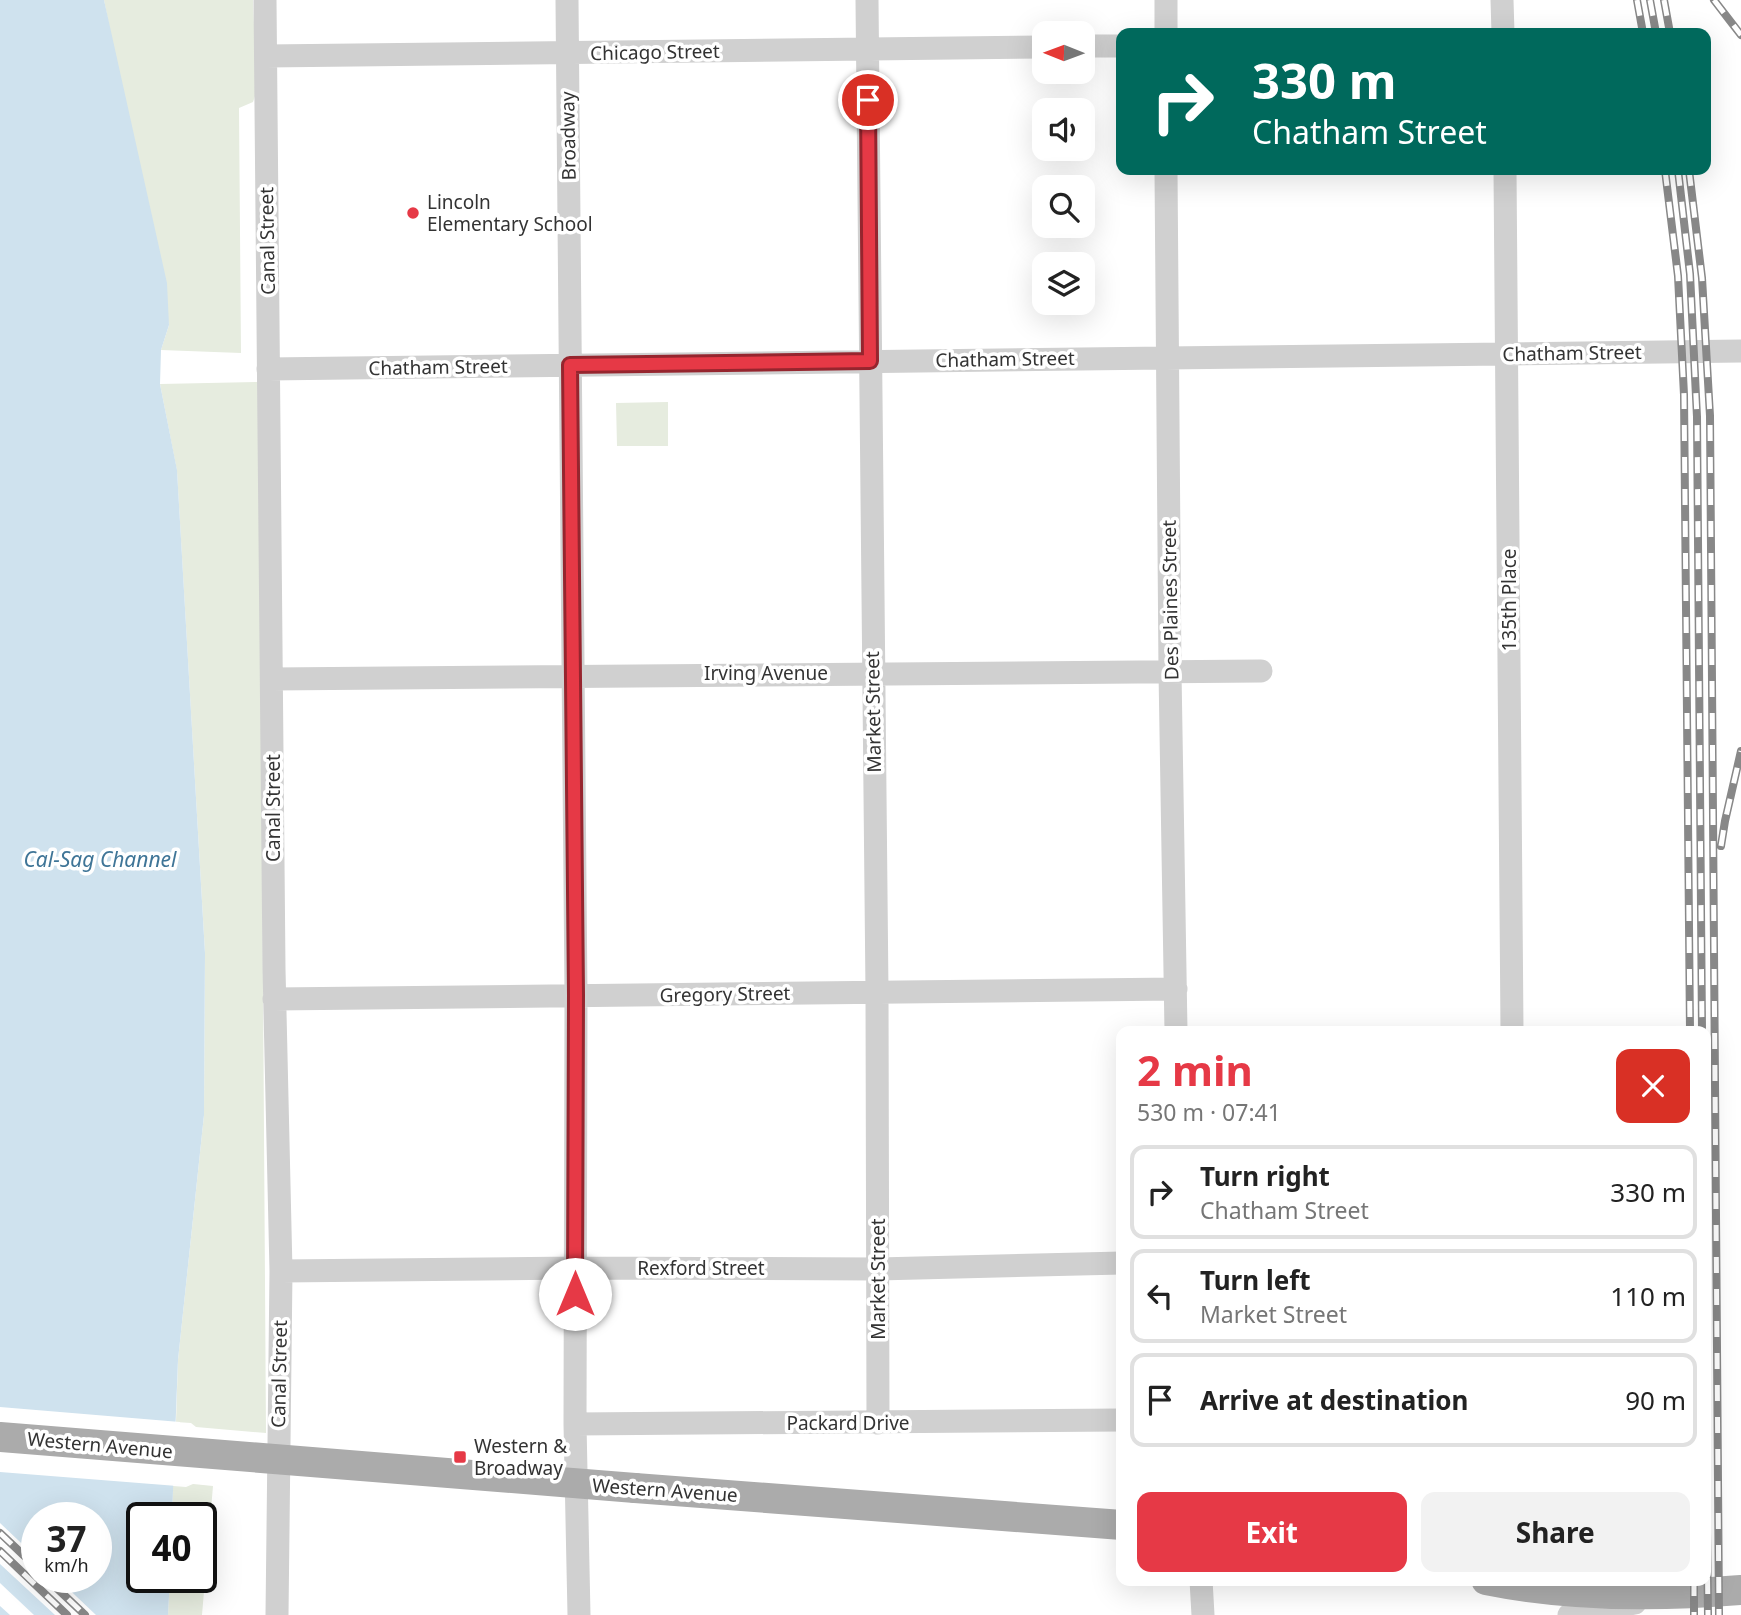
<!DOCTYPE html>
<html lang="en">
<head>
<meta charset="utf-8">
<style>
	body { margin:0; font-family:"Noto Sans",sans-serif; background:#f2f2f2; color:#222; height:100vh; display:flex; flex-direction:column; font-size:26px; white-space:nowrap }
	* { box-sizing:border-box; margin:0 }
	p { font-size:23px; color:#767676 }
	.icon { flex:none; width:38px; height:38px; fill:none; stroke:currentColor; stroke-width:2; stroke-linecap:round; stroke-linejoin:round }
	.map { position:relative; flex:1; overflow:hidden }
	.side { position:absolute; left:1116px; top:1026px; width:595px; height:560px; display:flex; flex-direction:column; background:#fff; border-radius:14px; box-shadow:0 7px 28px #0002 }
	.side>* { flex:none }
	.hud { position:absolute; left:1116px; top:28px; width:595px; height:147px; border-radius:14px; box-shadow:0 7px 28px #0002; background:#00695c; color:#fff; overflow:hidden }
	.needle { width:46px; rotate:271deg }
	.buttons { position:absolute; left:1032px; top:21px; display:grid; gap:14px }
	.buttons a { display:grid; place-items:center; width:63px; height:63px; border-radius:14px; background:#fff; box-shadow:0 7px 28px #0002; font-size:35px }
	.speed { position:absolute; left:21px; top:1502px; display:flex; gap:14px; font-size:35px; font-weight:700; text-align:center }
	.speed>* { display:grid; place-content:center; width:91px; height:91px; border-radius:50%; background:#fff; box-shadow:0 7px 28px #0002; line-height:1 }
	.speed small { font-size:18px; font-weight:400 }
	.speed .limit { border:4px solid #111; border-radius:10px; background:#fff; color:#111 }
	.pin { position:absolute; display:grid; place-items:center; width:60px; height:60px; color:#fff; margin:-30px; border:4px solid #fff; border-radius:50%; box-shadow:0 2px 7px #0007 }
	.me { position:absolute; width:77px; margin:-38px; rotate:0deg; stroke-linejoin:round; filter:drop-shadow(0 0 5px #0008) }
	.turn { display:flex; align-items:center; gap:24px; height:147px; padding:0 21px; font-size:32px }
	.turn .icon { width:91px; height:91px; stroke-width:2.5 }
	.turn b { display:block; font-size:49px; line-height:60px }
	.round { display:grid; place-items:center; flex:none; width:74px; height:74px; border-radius:14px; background:#f2f2f2 }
	.headline { display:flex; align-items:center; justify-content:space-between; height:119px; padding:0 21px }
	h1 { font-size:42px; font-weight:700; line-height:52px; color:#e63946 }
	.button { display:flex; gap:14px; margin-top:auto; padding:14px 21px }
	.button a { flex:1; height:80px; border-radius:14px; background:#e63946; color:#fff; font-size:28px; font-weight:700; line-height:80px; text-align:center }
	.button a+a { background:#f2f2f2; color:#222 }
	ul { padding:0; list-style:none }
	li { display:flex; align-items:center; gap:21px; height:94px; margin:0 14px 10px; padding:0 7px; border:4px solid #e0e0e0; border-radius:14px }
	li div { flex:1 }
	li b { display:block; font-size:26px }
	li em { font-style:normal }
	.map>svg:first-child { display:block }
	.green { fill:#e6ecdf }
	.water { fill:#cfe2ee; fill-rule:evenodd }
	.pier { fill:#fff }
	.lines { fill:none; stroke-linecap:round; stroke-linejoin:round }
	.minor { stroke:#d0d0d0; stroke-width:23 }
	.major { stroke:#ababab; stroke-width:30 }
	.rail-casing { stroke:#888; stroke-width:8 }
	.rail { stroke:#fff; stroke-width:5; stroke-dasharray:16; stroke-linecap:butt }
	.major-bridge { stroke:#ababab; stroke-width:30 }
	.route-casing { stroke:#96252e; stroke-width:18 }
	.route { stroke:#e63946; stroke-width:12 }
	.poi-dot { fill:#e63946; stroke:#fff; stroke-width:2.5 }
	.labels { text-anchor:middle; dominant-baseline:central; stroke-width:7; stroke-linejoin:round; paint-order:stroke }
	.street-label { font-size:19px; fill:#333; stroke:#fff }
	.poi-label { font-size:19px; fill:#333; stroke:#fff; text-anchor:start }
	.water-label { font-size:21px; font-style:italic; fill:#3f7597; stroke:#fff }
</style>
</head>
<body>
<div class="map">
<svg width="1741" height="1615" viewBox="0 0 1741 1615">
	<rect width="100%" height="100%" fill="#fff"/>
	<path class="green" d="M104,0H253L254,25L257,45L255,96L253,102L239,108L241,353L161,350L169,325Z
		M259,382L266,1433L196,1427L191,1423L176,1422L178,1360L204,1115L205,953L177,471L160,384Z
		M668,402V446H617L616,403Z
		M193,1484L213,1486L202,1615H168L170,1577H201V1517H172L173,1486L186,1487Z"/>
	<path class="water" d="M0,0H104L167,283L169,325L161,350L160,384L177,470L205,953L204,1115L178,1360L172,1517H142V1577H170L168,1615H0ZM37,1517H96V1577H37Z"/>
	<path class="pier" d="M0,1407L180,1422L177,1486L0,1472Z
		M0,1523L37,1558V1577H56L96,1615H55L0,1564Z
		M0,1583L34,1615H10L0,1606Z"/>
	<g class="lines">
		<path class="minor" d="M265,0L274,969L281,1271L277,1615
			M567,0L576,995L575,1424L579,1615
			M867,0L877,992L878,1423
			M1502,0L1503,33
			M1166,33V0
			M1083,46H1122
			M266,56L1045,47
			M1166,170L1170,672L1176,1031
			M1505,170L1512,1031
			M268,369L1741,351
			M272,679L1261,671
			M274,999L1176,989
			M281,1271L574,1268L878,1269L1122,1263
			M575,1424L1122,1420
			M1201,1580L1203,1615
			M1569,1615L1635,1603"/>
		<path class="major" d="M635,1488L1122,1525
			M1486,1580C1570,1597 1656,1597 1741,1590"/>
		<defs>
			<path id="rail" d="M1637,0L1643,33
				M1650,0L1656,33
				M1664,0L1670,33
				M1714,0L1741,35
				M1665,170L1678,276L1684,395L1690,1031
				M1678,170L1690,274L1697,417L1702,1031
				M1689,170L1702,278L1710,416L1719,1615
				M1721,846L1725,821L1741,751
				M1706,1450L1708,1615
				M0,1533L37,1568
				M0,1551L67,1615
				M45,1577L85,1615
				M1694,1580V1615"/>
		</defs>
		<use href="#rail" class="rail-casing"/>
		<use href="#rail" class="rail"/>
		<path class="major-bridge" d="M0,1437L635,1488"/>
	</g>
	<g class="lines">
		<defs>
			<path id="route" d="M575,1294L576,995L570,365L870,361L868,100"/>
		</defs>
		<use href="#route" class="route-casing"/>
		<use href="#route" class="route"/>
	</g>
	<g class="poi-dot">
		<circle cx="413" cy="213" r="7"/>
		<rect x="453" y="1450" width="14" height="14" rx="3.5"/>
	</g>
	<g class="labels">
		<g class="street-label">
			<text transform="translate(655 52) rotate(-1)">Chicago Street</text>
			<text transform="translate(568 136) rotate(-91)">Broadway</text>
			<text transform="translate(267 241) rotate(-91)">Canal Street</text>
			<text transform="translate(1572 353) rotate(-1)">Chatham Street</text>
			<text transform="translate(1005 359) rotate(-1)">Chatham Street</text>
			<text transform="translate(438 367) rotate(-1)">Chatham Street</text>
			<text transform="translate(1170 600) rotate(-91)">Des Plaines Street</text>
			<text transform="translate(1509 600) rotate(-90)">135th Place</text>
			<text x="766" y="673">Irving Avenue</text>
			<text transform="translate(873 712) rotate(-91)">Market Street</text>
			<text transform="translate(273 808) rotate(-90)">Canal Street</text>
			<text transform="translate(725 994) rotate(-1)">Gregory Street</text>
			<text x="701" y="1268">Rexford Street</text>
			<text transform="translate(878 1279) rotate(-90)">Market Street</text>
			<text transform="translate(279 1374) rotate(-89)">Canal Street</text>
			<text x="848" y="1423">Packard Drive</text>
			<text transform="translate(100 1445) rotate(5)">Western Avenue</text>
			<text transform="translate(665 1490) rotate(4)">Western Avenue</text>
		</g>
		<g class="poi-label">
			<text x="427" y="202">Lincoln<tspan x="427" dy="22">Elementary School</tspan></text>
			<text x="474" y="1446">Western &amp;<tspan x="474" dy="22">Broadway</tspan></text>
		</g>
		<g class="water-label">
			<text x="100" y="859">Cal-Sag Channel</text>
		</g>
	</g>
</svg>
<div class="buttons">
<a><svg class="needle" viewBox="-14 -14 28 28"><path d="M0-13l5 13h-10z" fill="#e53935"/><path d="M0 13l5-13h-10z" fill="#767676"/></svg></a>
<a><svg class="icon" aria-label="sound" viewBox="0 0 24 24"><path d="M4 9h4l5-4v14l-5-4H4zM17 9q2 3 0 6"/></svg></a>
<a><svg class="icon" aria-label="search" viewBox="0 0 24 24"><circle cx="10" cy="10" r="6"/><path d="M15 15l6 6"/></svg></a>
<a><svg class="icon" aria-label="layers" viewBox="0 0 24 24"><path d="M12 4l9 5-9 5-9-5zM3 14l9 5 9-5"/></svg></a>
</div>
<div class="speed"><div>37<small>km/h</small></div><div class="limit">40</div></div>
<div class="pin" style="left:868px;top:100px;background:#d93025"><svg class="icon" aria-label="arrive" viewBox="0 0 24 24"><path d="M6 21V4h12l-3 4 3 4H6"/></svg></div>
<svg class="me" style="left:575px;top:1294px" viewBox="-20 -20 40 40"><circle r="19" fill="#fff"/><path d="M0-13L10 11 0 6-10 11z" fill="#e63946"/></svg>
<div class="hud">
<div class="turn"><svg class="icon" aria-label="right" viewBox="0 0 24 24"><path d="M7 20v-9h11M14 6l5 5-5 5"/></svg><div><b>330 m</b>Chatham Street</div></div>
</div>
<section class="side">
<div class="headline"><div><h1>2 min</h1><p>530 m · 07:41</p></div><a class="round" style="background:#d93025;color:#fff"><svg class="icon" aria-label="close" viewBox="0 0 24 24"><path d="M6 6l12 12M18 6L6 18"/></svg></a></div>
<ul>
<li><svg class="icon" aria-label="right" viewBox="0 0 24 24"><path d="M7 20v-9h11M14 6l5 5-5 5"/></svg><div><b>Turn right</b><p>Chatham Street</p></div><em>330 m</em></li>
<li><svg class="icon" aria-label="left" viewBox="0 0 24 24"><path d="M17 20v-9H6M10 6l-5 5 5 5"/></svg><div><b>Turn left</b><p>Market Street</p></div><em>110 m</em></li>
<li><svg class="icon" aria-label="arrive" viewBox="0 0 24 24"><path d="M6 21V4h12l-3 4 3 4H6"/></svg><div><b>Arrive at destination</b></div><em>90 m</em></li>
</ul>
<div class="button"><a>Exit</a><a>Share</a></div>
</section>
</div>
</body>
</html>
